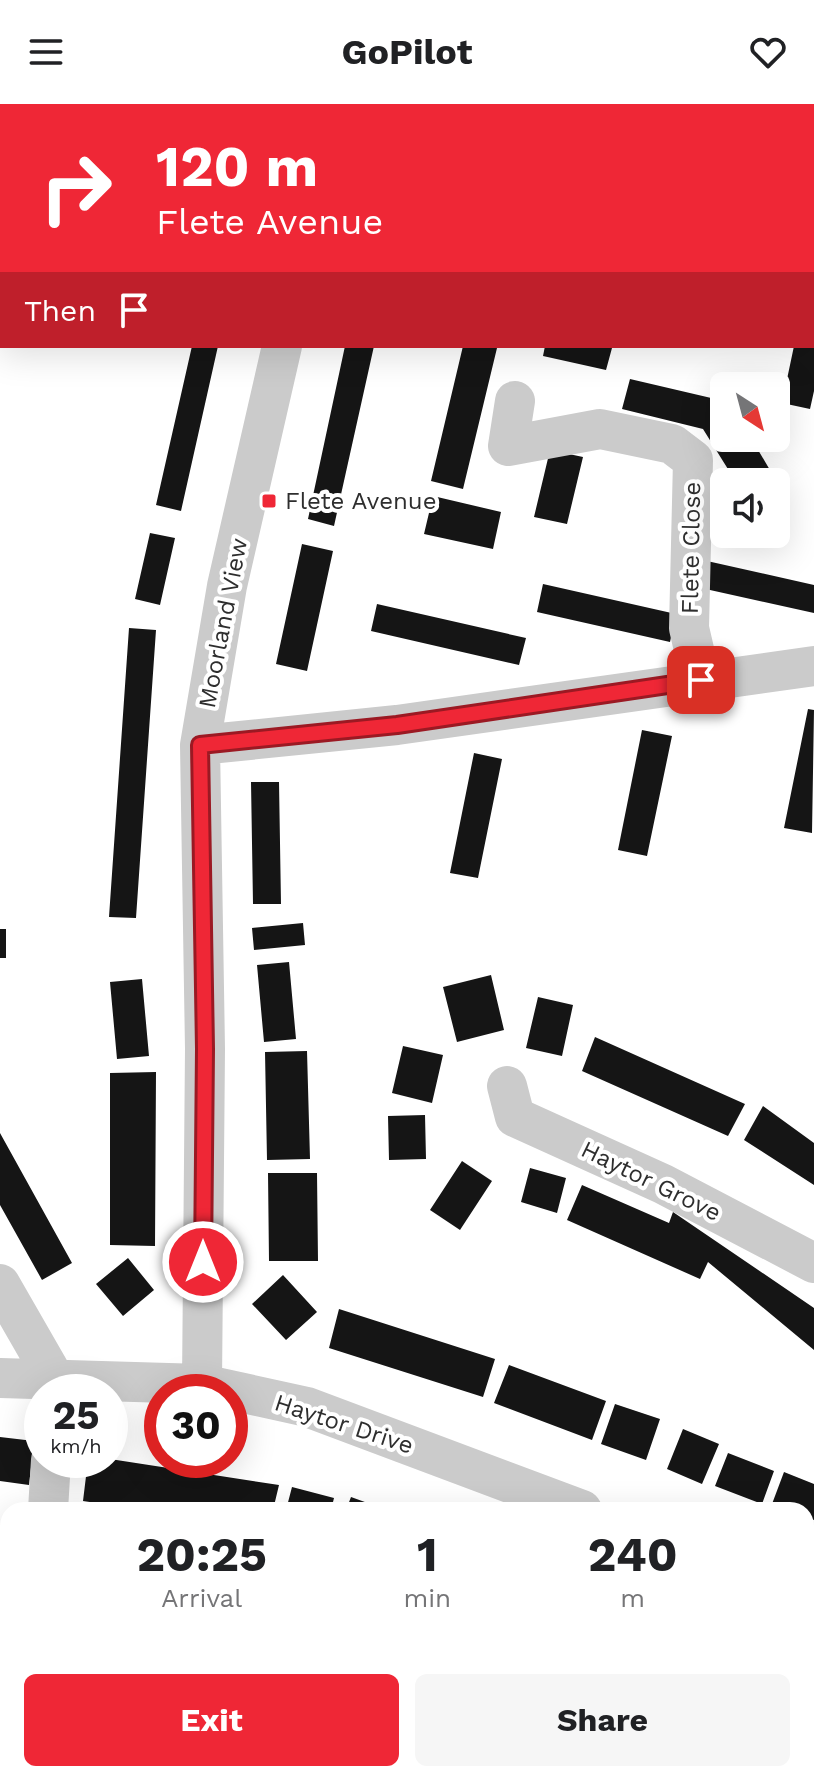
<!DOCTYPE html>
<html lang="en">
<head>
<meta charset="utf-8">
<style>
	body { margin:0; font-family:"Work Sans",sans-serif; background:#f6f6f6; color:#202124; height:100vh; display:flex; flex-direction:column; font-size:30px; white-space:nowrap }
	* { box-sizing:border-box; margin:0 }
	p { font-size:26px; color:#757577 }
	.icon { flex:none; width:44px; height:44px; fill:none; stroke:currentColor; stroke-width:2; stroke-linecap:round; stroke-linejoin:round }
	.map { position:relative; flex:1; overflow:hidden }
	.side { position:absolute; left:0px; top:1398px; width:814px; height:280px; display:flex; flex-direction:column; background:#fff; border-radius:24px 24px 0 0; box-shadow:0 8px 32px #0002 }
	.side>* { flex:none }
	.banner { position:absolute; left:0px; top:0px; width:814px; height:244px; box-shadow:0 8px 32px #0002; background:#ef2736; color:#fff; overflow:hidden }
	.needle { width:52px; rotate:144deg }
	.buttons { position:absolute; left:710px; top:268px; display:grid; gap:16px }
	.buttons a { display:grid; place-items:center; width:80px; height:80px; border-radius:12px; background:#fff; box-shadow:0 8px 32px #0002; font-size:40px }
	.speed { position:absolute; left:24px; top:1270px; display:flex; gap:16px; font-size:40px; font-weight:700; text-align:center }
	.speed>* { display:grid; place-content:center; width:104px; height:104px; border-radius:50%; background:#fff; box-shadow:0 8px 32px #0002; line-height:1 }
	.speed small { font-size:20px; font-weight:400 }
	.speed .limit { border:12px solid #d22; background:#fff; color:#111 }
	.pin { position:absolute; display:grid; place-items:center; width:68px; height:68px; color:#fff; margin:-34px; border-radius:16px; box-shadow:0 4px 12px #0006 }
	.me { position:absolute; width:88px; margin:-44px; rotate:0deg; stroke-linejoin:round; filter:drop-shadow(0 0 6px #0008) }
	.turn { display:flex; align-items:center; gap:28px; height:168px; padding:0 24px; font-size:36px }
	.turn .icon { width:104px; height:104px; stroke-width:2.5 }
	.turn b { display:block; font-size:56px; line-height:68px }
	.then { display:flex; align-items:center; height:76px; padding:0 24px; background:#0003; gap:16px; font-size:30px }
	.eta { display:flex; justify-content:space-evenly; align-items:center; height:136px; text-align:center }
	.eta b { font-size:48px; font-weight:700; line-height:56px }
	.cta { display:flex; gap:16px; margin-top:auto; padding:16px 24px }
	.cta a { flex:1; height:92px; border-radius:12px; background:#ef2736; color:#fff; font-size:32px; font-weight:700; line-height:92px; text-align:center }
	.cta a+a { background:#f6f6f6; color:#202124 }
	header { display:flex; justify-content:space-between; align-items:center; height:104px; padding:0 24px; background:#fff; font-size:36px; font-weight:700 }
	.map>svg:first-child { display:block }
	.building { fill:#151515 }
	.lines { fill:none; stroke-linecap:round; stroke-linejoin:round }
	.minor { stroke:#cbcbcb; stroke-width:40 }
	.route-casing { stroke:#9b1923; stroke-width:20 }
	.route { stroke:#ef2736; stroke-width:14 }
	.poi-dot { fill:#ef2736; stroke:#fff; stroke-width:3 }
	.labels { text-anchor:middle; dominant-baseline:central; stroke-width:8; stroke-linejoin:round; paint-order:stroke }
	.poi-label { font-size:24px; fill:#2e2e2e; stroke:#fff; text-anchor:start }
	.street-label { font-size:24px; fill:#2e2e2e; stroke:#fff }
</style>
</head>
<body>
<header><svg class="icon" aria-label="menu" viewBox="0 0 24 24"><path d="M4 6h16M4 12h16M4 18h16"/></svg>GoPilot<svg class="icon" aria-label="heart" viewBox="0 0 24 24"><path d="M12 20l-8-8c-3-5 5-10 8-4 3-6 11-1 8 4z"/></svg></header>
<div class="map">
<svg width="814" height="1678" viewBox="0 0 814 1678">
	<rect width="100%" height="100%" fill="#fff"/>
	<path class="building" d="M192,242H218L181,407L156,401Z
		M345,242H374L334,422L308,415Z
		M463,242L497,244L463,385L431,377Z
		M545,242H604L612,244L606,266L543,252Z
		M794,242H814V287L810,305L782,299Z
		M630,275L724,297V334H751L777,378H736L703,325L622,305Z
		M550,346L583,353L567,420L534,413Z
		M433,392L501,408L493,445L424,430Z
		M150,429L175,434L160,501L135,495Z
		M302,440L333,447L307,567L276,560Z
		M707,457L814,481V509L701,484Z
		M543,480L676,510L670,538L537,508Z
		M377,500L526,534L519,561L371,527Z
		M129,524L156,526L136,814L109,813Z
		M808,605L814,606L812,729L784,724Z
		M642,626L672,632L647,752L618,746Z
		M474,649L502,655L478,774L450,769Z
		M251,678H279L281,800H253Z
		M303,819L305,841L254,846L252,824Z
		M0,825H6V854H0Z
		M289,858L296,935L264,938L257,861Z
		M491,871L504,926L457,938L443,883Z
		M142,875L149,952L117,955L110,878Z
		M538,893L573,901L562,952L526,944Z
		M595,933L745,1000L728,1032L582,967Z
		M403,942L443,951L432,999L392,989Z
		M307,947L310,1055L267,1056L265,948Z
		M156,968L155,1142L110,1141V969Z
		M763,1002L814,1039V1081L744,1036Z
		M425,1011L426,1055L389,1056L388,1012Z
		M0,1029L72,1159L42,1176L0,1101Z
		M462,1057L492,1077L460,1126L430,1106Z
		M530,1064L566,1074L557,1109L521,1098Z
		M268,1069H317L318,1157H269Z
		M582,1081L669,1119L673,1108L814,1204V1246L708,1158L700,1175L567,1116Z
		M128,1154L154,1186L123,1212L96,1180Z
		M283,1171L317,1208L286,1236L252,1200Z
		M339,1205L495,1255L483,1293L329,1244Z
		M509,1261L606,1297L592,1336L494,1299Z
		M615,1300L660,1315L646,1356L601,1340Z
		M683,1325L719,1340L702,1380L667,1365Z
		M0,1333L34,1337L29,1381L0,1377Z
		M728,1349L774,1367L762,1400L715,1382Z
		M110,1355L279,1381L273,1406H143L83,1397L88,1356Z
		M784,1368L814,1380V1416L806,1413V1406H788L772,1400Z
		M292,1383L334,1394L331,1406H286Z
		M351,1393L387,1406H346Z
		M5,1499L8,1526L0,1528V1500Z
		M8,1594V1628H6L1,1596Z
		M806,1596L814,1598V1638L806,1636Z"/>
	<g class="lines">
		<path class="minor" d="M333,2L334,0
			M632,2L633,0
			M515,297L508,342L600,325L672,340L693,356L689,524L701,576
			M200,641L397,621L814,562
			M507,982L515,1013L663,1080L814,1159
			M0,1180L54,1274V1288
			M0,1274L202,1280L307,1303L582,1406
			M202,1280L205,945L200,641L227,482L282,242
			M48,1406L51,1356
			M806,1487L814,1490
			M806,1523L814,1516
			M0,1557L8,1553"/>
	</g>
	<g class="lines">
		<defs>
			<path id="route" d="M203,1158L205,945L200,641L397,621L701,576"/>
		</defs>
		<use href="#route" class="route-casing"/>
		<use href="#route" class="route"/>
	</g>
	<rect class="poi-dot" x="261" y="389" width="16" height="16" rx="4"/>
	<g class="labels">
		<g class="poi-label">
			<text x="285" y="397">Flete Avenue</text>
		</g>
		<g class="street-label">
			<text transform="translate(691 444) rotate(-89)">Flete Close</text>
			<text transform="translate(223 519) rotate(-79)">Moorland View</text>
			<text transform="translate(651 1077) rotate(26)">Haytor Grove</text>
			<text transform="translate(344 1320) rotate(18)">Haytor Drive</text>
		</g>
	</g>
</svg>
<div class="buttons">
<a><svg class="needle" viewBox="-14 -14 28 28"><path d="M0-13l5 13h-10z" fill="#e53935"/><path d="M0 13l5-13h-10z" fill="#757577"/></svg></a>
<a><svg class="icon" aria-label="sound" viewBox="0 0 24 24"><path d="M4 9h4l5-4v14l-5-4H4zM17 9q2 3 0 6"/></svg></a>
</div>
<div class="speed"><div>25<small>km/h</small></div><div class="limit">30</div></div>
<div class="pin" style="left:701px;top:576px;background:#d93025"><svg class="icon" aria-label="arrive" viewBox="0 0 24 24"><path d="M6 21V4h12l-3 4 3 4H6"/></svg></div>
<svg class="me" style="left:203px;top:1158px" viewBox="-20 -20 40 40"><circle r="17" fill="#ef2736" stroke="#fff" stroke-width="3"/><path d="M0-11L8 9 0 5-8 9z" fill="#fff"/></svg>
<div class="banner">
<div class="turn"><svg class="icon" aria-label="right" viewBox="0 0 24 24"><path d="M7 20v-9h11M14 6l5 5-5 5"/></svg><div><b>120 m</b>Flete Avenue</div></div>
<div class="then">Then<svg class="icon" aria-label="arrive" viewBox="0 0 24 24"><path d="M6 21V4h12l-3 4 3 4H6"/></svg></div>
</div>
<section class="side">
<div class="eta">
<div><b>20:25</b><p>Arrival</p></div>
<div><b>1</b><p>min</p></div>
<div><b>240</b><p>m</p></div>
</div>
<div class="cta"><a>Exit</a><a>Share</a></div>
</section>
</div>
</body>
</html>
